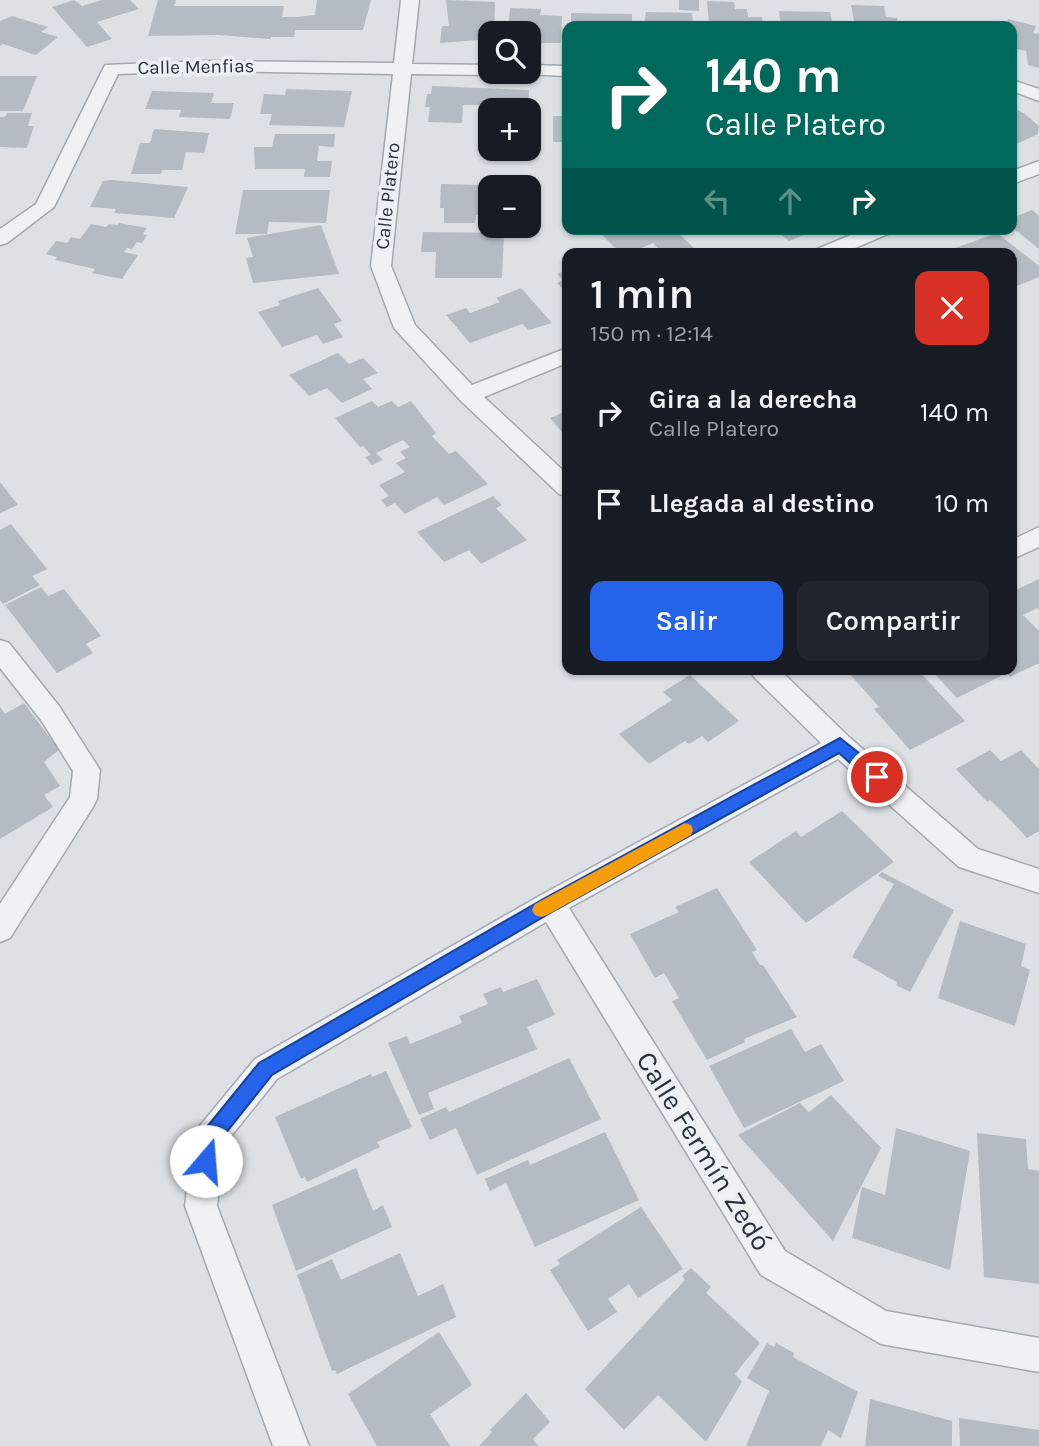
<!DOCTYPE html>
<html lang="es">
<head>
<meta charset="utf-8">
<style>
	body { margin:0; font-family:Karla,sans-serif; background:#20242c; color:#f1f3f6; height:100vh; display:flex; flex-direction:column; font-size:26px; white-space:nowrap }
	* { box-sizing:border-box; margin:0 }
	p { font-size:23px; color:#9ea1a6 }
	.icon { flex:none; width:38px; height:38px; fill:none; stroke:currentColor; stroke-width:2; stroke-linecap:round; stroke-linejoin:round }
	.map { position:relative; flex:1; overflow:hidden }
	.panel { position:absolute; left:562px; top:248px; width:455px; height:427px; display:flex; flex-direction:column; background:#171b24; border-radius:14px; box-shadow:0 2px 5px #0004 }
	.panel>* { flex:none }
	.top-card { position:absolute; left:562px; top:21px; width:455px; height:214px; border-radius:14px; box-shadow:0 2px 5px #0004; background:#00695c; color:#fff; overflow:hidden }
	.controls { position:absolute; left:478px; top:21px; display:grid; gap:14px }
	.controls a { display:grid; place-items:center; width:63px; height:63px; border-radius:14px; background:#171b24; box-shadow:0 2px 5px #0004; font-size:35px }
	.pin { position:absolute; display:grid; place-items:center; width:60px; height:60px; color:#fff; margin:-30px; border:4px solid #fff; border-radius:50%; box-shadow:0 2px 7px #0007 }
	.me { position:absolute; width:77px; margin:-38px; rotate:18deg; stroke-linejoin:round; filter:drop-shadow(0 0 5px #0008) }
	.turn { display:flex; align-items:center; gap:24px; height:147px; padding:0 28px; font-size:32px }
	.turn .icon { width:91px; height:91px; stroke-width:2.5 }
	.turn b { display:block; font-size:49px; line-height:60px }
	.lanes { display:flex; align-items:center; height:66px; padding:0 28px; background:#0003; justify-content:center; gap:35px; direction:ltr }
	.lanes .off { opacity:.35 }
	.round { display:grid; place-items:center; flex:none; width:74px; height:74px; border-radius:14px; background:#20242c }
	.summary { display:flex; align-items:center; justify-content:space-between; height:119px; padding:0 28px }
	h1 { font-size:42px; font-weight:600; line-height:52px }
	.button { display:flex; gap:14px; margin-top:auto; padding:14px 28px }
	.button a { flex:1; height:80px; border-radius:14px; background:#2563eb; color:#fff; font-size:28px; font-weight:600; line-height:80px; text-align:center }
	.button a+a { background:#20242c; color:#f1f3f6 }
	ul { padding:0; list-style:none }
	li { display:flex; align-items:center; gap:21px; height:91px; padding:0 28px }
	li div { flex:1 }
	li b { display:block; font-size:26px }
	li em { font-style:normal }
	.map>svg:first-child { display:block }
	.building { fill:#b4bbc2 }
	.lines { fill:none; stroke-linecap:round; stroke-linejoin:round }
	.street-casing { stroke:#a3a8af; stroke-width:3 }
	.street { fill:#eff1f4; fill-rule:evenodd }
	.route { fill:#2563eb; stroke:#184099; stroke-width:2 }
	.slow { fill:#f59e0b }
	.labels { text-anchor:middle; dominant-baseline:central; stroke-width:7; stroke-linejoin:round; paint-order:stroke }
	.far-street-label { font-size:19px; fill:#27303b; stroke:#ecf0f4 }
	.near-street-label { font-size:28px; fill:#27303b; stroke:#ecf0f4 }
</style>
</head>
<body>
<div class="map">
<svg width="1039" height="1446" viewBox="0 0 1039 1446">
	<rect width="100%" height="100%" fill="#dde1e6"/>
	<path class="building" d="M74,0L82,6L102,0H130L139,9L97,22L112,39L87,47L52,7Z
		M158,0H176L174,6H284L282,17H297L315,15L317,0H371L363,30H295L294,37H271L270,39L218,35L148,36Z
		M446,0L495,2L494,33H490V39L440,43L442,26H449Z
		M679,0H699V11L679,10Z
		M707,1L734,2L735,9H747L748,17H762L763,26H709Z
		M851,5L884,6L886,17L897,18L898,26H855Z
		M510,8L541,9L540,15L562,16L561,43H535V36H528V33H508Z
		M779,11L830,12L833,26H781Z
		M646,12L692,13L693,26H644Z
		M571,13L632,14V26H571Z
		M12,16L48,27L41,32L58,37L36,55L3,44L0,46V21Z
		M1008,19L1036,26L1033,33L1039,34V68L1028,65L1026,51L1012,48V26H1005Z
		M0,76H37L23,111H0Z
		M432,86L529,90L528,110H496V105H463L462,123L428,122L430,107H425L427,94H431Z
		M286,89L352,91L344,127L269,125L272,114H260L264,94L285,95Z
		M152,91L214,93L211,103H234L230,119L179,117L181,110L145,109Z
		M1012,107L1025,114L1039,126L1038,134L1012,146Z
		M7,113H32L28,126H34L27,148L0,147V117H5Z
		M553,116H567V142H553Z
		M154,129L209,133L204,153L186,152L182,170H162L161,174H131L140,143H150Z
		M275,134H335L334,147L319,146L317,161H332L330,177H304L305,169H255L254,147H272Z
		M111,180L188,187L174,218L114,213L116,209L90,207L103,181Z
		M484,182H505V187H490V215H476L475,223H444V208H440L441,184L483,185Z
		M243,190H330L326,223L269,222L267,234H235Z
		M1032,210L1039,216V249L1012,227V218Z
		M119,223L147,228L143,234L147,235L142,243L137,242L132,249L127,248L124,252L138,255L122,279L92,273L95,269L55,260L57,257L46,254L56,241L67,243L71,237L80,239L91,224L106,227L109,224L118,225Z
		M321,225L339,274L253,283L246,258L253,257L247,238Z
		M596,229H674L699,253L664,254L653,243L627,254H600L615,248Z
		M775,229H800L806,234L789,241Z
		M423,232L504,233L502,278H435L436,252H421Z
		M997,233L1039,266V277L1012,288V254L944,252Z
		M567,270V293L557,283L563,280L557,274Z
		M318,288L342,321L334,324L343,337L323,344L317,335L282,347L258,312L280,305L278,301Z
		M521,288L552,323L529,330L522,324L470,343L446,315L466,308L470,313L500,302L496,298Z
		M338,353L349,364L363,358L378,373L363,379L372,389L342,403L327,388L309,396L289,375Z
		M372,401L378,407L392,401L398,407L411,401L436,433L432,436L449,454L456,451L488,484L444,505L437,497L405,514L395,503L387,507L381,500L389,496L379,485L405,472L396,463L406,458L400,452L410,447L403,440L376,453L383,460L372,465L365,457L371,455L363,446L360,447L335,418Z
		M567,411V438L550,418Z
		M0,482L18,505L0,513Z
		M493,496L502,505L496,508L527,540L481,564L469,550L444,562L417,532Z
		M11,524L47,569L32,576L40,585L3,604L0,600V530Z
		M1039,579V610L1037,608L1023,615L1039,631V663L1010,677L1004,670H1012V592Z
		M41,587L48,596L64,589L101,636L86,644L93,653L57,673L5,605Z
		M853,670H918L965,721L910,750L874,709L879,707L848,672Z
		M931,670H996L1001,676L957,698Z
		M690,675L739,721L708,742L702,736L689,744L685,741L649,764L619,734L672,700L663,692Z
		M24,703L59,750L44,762L60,786L44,795L53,807L0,839V707L5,714Z
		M990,750L1001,761L1021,750L1039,769V831L1027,838L1000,809L990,800L987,802L956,769Z
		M842,811L894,862L806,923L749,862L796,831L801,837Z
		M882,872L954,910L910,992L896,985L897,982L852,957L894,884L878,876Z
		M717,888L757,950L752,952L760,965H763L797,1017L744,1039L745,1042L707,1060L672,1001L679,998L664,973L655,978L630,934L679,912L675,907Z
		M960,921L1026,944L1021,966L1030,970L1015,1026L938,998Z
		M537,979L555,1015L527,1027L537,1049L428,1093L434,1109L419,1115L388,1043L407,1036L410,1044L462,1023L459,1016L488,1004L483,994L501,987L503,992Z
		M791,1029L805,1052L821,1044L844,1081L744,1128L709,1066Z
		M569,1058L601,1119L477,1175L456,1128L430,1140L420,1119L446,1107L449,1112Z
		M386,1071L412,1127L377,1142L380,1147L307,1182L305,1177L301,1179L275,1117L371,1074L372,1077Z
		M831,1095L881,1148L833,1241L738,1135L800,1103L809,1112Z
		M896,1128L970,1151L950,1270L852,1238L862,1187L885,1195Z
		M605,1132L639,1200L535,1247L506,1183L490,1191L485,1179L528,1160L530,1165Z
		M977,1133L1026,1139L1028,1169L1039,1171V1284L984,1277Z
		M356,1168L373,1211L383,1205L392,1227L296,1271L272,1205Z
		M641,1207L683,1269L638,1298L629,1284L608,1299L617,1312L588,1331L550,1270L560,1264L557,1260Z
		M400,1253L418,1296L443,1284L456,1317L337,1374L335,1370L332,1371L297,1275L332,1259L341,1280Z
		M691,1268L711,1287L706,1293L760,1343L735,1374L742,1382L706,1442L658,1395L624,1430L585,1389L685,1280L682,1276Z
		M439,1332L472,1385L430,1414L450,1446H377L348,1394Z
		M767,1343L774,1347L776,1343L794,1353L793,1357L858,1392L841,1438L828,1430L821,1446H746L769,1391L747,1378Z
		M526,1393L550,1422L533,1439L538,1446H479L492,1432L490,1430Z
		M870,1399L952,1421V1446H865Z
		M959,1418L1039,1430V1446H960Z"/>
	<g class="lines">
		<defs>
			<path id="street" d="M401,0H419L412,64L490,65V72H498L490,75L411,74L391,266L415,325L472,385L567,348V363L484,397L567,474V496L559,494L460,400L394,328L371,266L393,74L207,71L118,74L54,207L7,243L0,245V229L36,204L105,65L207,61L394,63Z
				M528,65L567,66V76L522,74L520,72H528Z
				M1012,80L1039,89V101L1012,91Z
				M1039,161V174L1012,184V171Z
				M865,229H893L890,233L841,254H812L815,250Z
				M1039,527V547L1012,559V540Z
				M0,640L9,643L59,706L100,770L97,799L93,807L10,938L0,942V904L70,797L73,771L41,720L0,668Z
				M750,670H780L849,737L978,849L1039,869V893L959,867L838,759L569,908L785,1251L886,1311L1039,1338V1372L881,1344L761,1275L546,922L277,1079L224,1145L217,1206L309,1446H273L185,1206L193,1139L198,1128L255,1059L541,895L821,743L754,677Z"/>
		</defs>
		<use href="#street" class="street-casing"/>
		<use href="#street" class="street"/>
	</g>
	<path class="route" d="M840,738L883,772L885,777L883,782H871L839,753L557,909L272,1075L218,1143L213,1168L206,1171L200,1168L197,1161L202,1133L259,1063L545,898Z"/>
	<path class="slow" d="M685,823L691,825L693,830L691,835L547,915L541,917L535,915L532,910L535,904Z"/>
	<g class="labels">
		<g class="far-street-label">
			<text transform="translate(196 67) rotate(-1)">Calle Menfias</text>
			<text transform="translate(388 196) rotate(-84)">Calle Platero</text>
		</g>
		<g class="near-street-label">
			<text transform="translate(704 1151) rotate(58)">Calle Fermín Zedó</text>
		</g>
	</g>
</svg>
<div class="controls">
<a><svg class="icon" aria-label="search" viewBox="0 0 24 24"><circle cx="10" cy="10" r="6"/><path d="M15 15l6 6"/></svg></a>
<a>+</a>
<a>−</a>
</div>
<div class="pin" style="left:877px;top:777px;background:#d93025"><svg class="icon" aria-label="arrive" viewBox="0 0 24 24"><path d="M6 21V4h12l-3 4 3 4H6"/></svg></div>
<svg class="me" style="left:206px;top:1161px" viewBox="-20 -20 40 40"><circle r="19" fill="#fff"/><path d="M0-13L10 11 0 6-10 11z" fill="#2563eb"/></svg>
<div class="top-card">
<div class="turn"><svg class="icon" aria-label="right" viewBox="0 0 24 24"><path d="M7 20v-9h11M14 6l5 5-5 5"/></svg><div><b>140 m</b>Calle Platero</div></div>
<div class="lanes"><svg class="icon off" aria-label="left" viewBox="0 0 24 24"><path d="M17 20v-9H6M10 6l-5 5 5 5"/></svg><svg class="icon off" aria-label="ahead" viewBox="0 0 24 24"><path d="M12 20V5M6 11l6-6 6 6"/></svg><svg class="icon" aria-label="right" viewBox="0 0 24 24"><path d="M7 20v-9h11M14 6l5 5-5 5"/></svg></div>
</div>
<section class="panel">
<div class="summary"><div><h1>1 min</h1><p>150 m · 12:14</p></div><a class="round" style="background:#d93025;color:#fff"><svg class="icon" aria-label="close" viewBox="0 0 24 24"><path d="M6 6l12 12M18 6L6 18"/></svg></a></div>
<ul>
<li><svg class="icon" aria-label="right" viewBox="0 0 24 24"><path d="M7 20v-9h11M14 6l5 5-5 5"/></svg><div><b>Gira a la derecha</b><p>Calle Platero</p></div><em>140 m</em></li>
<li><svg class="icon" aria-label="arrive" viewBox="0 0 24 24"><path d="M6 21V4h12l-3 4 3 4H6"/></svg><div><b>Llegada al destino</b></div><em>10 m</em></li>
</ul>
<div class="button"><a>Salir</a><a>Compartir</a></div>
</section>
</div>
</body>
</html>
